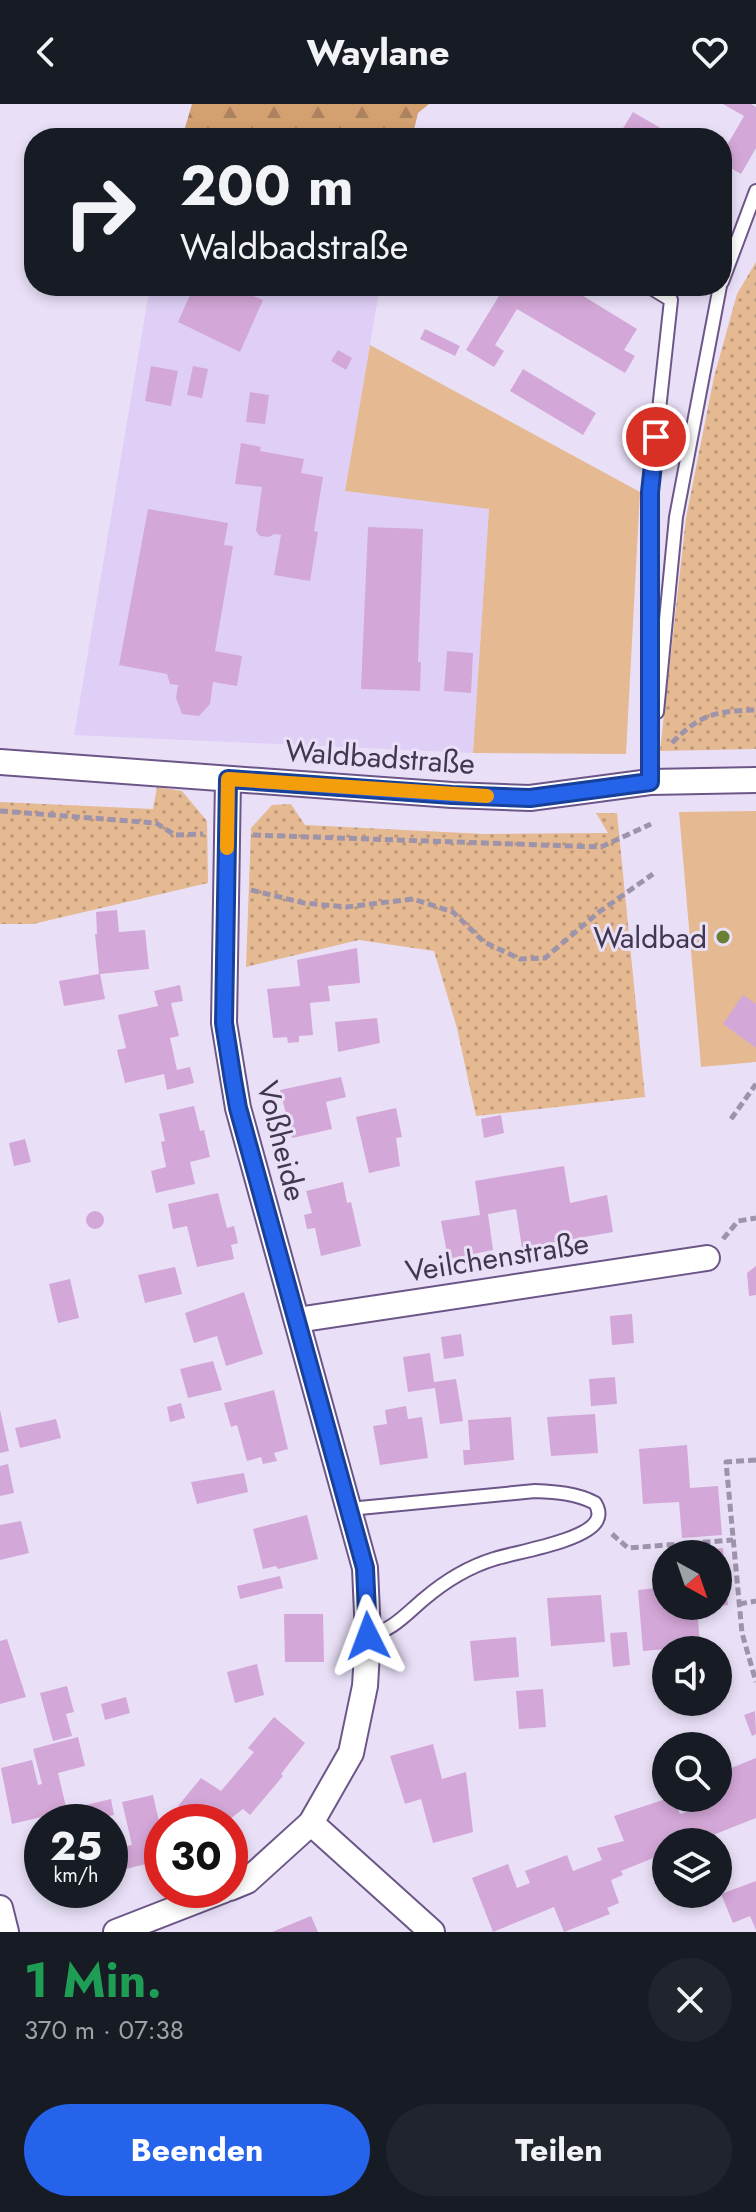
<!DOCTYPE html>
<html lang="de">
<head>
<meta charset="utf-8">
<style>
	body { margin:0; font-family:Jost,sans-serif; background:#20242c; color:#f1f3f6; height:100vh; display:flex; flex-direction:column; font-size:30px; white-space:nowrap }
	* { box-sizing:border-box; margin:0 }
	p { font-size:26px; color:#9ea1a6 }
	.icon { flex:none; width:44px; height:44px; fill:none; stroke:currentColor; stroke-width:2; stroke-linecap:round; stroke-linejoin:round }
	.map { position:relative; height:1828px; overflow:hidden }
	.drawer { display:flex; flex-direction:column; background:#171b24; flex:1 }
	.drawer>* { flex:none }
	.guide { position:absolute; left:24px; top:24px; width:708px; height:168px; border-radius:32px; box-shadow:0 4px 12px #0003; background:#171b24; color:#f1f3f6; overflow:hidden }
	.needle { width:52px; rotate:140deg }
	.tools { position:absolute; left:652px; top:1436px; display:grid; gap:16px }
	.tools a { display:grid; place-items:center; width:80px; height:80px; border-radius:50%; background:#171b24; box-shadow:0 4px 12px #0003; font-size:40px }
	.speed { position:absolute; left:24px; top:1700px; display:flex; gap:16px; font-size:40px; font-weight:700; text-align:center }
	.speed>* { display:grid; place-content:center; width:104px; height:104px; border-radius:50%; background:#171b24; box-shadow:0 4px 12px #0003; line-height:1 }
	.speed small { font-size:20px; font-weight:400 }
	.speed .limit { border:12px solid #d22; background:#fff; color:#111 }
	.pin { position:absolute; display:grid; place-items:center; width:68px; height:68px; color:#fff; margin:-34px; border:4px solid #fff; border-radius:50%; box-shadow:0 2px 8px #0007 }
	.me { position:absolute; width:88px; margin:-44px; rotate:357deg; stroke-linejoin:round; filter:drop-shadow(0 0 6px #0008) }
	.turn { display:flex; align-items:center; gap:28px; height:168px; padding:0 24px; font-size:36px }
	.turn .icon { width:104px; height:104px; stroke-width:2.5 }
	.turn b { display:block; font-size:56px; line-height:68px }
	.round { display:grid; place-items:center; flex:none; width:84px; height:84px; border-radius:42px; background:#20242c }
	.head { display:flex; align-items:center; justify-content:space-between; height:136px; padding:0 24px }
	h1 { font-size:48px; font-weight:700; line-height:60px; color:#1e9e55 }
	.action { display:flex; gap:16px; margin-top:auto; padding:16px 24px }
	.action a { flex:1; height:92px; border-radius:48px; background:#2563eb; color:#fff; font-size:32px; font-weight:700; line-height:92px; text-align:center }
	.action a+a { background:#20242c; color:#f1f3f6 }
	header { display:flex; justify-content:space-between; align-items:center; height:104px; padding:0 24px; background:#171b24; font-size:36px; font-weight:700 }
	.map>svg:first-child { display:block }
	.built { fill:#dfcff6 }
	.grass { fill:#e5b992 }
	.forest { fill:url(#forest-firs) }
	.park { fill:url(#park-dots) }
	.building { fill:#d3a7d7 }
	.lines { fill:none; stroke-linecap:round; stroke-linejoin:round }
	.lane-casing { stroke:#6c5688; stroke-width:16 }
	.street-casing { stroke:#6c5688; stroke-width:28 }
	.path { stroke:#9d94ab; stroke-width:5; stroke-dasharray:8 4; stroke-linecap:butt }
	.lane { stroke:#fff; stroke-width:12 }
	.street { stroke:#fff; stroke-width:24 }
	.route-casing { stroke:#184099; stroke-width:20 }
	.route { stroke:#2563eb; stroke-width:14 }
	.slow { stroke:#f59e0b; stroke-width:14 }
	.poi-dot { fill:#698032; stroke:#e9e0f7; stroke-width:3 }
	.labels { text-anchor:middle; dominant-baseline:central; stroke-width:6; stroke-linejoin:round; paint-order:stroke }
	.street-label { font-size:30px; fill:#41384f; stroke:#e9e0f7 }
	.poi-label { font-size:30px; fill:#41384f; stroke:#e9e0f7; text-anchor:end }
</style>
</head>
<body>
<header><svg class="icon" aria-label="back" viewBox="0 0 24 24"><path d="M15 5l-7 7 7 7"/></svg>Waylane<svg class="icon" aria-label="heart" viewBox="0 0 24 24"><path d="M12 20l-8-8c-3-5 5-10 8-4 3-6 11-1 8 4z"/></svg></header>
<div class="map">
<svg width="756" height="1828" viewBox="0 0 756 1828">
	<defs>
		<pattern id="forest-firs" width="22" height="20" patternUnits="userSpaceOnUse" patternTransform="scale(2)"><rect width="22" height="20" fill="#d3a070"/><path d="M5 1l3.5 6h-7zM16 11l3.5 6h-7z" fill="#ad835e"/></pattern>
		<pattern id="park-dots" width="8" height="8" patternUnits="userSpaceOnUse" patternTransform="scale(2)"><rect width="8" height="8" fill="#e5b992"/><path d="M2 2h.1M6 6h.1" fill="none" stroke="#bb977a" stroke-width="1.8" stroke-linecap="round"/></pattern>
	</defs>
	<rect width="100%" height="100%" fill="#e9e0f7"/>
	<path class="built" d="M150,182H380L345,387L489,405L473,649L74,631Z"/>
	<path class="grass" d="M370,241L640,388L626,650L473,649L489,405L345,387Z
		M756,707V958L701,963L679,708Z"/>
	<path class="forest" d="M192,0H429L418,9L412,34H182Z"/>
	<path class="park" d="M756,158V645L660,647L686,414L714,273L737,190Z
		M157,683L182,687L207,717L208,779L33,820H0V698L153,705Z
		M291,700L305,721L485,730L608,729L596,709H617L645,993L476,1012L457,924L434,847L359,836L246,863L251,724L272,701Z"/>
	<path class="building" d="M723,0H751L756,3V44L741,70L722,59V50L744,12Z
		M633,8L669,29L666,34H617Z
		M194,182H230L263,196L240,248L178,218Z
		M505,182H567L637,225L624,246L635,252L625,269L517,205L495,241L504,247L494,263L466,246Z
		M425,225L460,242L455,252L420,235Z
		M338,246L352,254L346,266L331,257Z
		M151,262L178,267L171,302L145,297Z
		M193,262L208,265L202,294L187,291Z
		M523,265L596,309L583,331L510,287Z
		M250,288L269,291L265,320L246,318Z
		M241,339L261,343L260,347L304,355L301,369L323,373L314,427L318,428L310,477L274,471L281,431L274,430L269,433L260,432L256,427L262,383L235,380Z
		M148,405L228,419L224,441L233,442L215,547L242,552L237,582L213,578L210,600L199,612L182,610L176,594L178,581L170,580L167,570L119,561Z
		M368,423L423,425L418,558H421L420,587L361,585Z
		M447,547L473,549L471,589L444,587Z
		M117,806L119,828L145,826L149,865L100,870L105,895L64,902L59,877L99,870L95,830H97L96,808Z
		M357,844L360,879L328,882L330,897L310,899L313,931L299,932V938L288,939L287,933L273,934L267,885L300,882L297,856Z
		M180,881L183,897L171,899L179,932L170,934L177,966L190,963L194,979L167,986L164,970L125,979L117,946L126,944L118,911L158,902L154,887Z
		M743,891L756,900V944L723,920Z
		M377,914L380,939L338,948L335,918Z
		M341,973L346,993L326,998L332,1025L292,1034L280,986Z
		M194,1002L200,1027L204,1026L210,1053L190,1058L195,1080L156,1089L151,1067L166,1063L161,1038L165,1037L159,1010Z
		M396,1004L402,1033L396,1034L400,1062L369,1069L356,1013Z
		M501,1011L504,1029L484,1034L481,1015Z
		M25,1035L31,1058L14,1062L9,1039Z
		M564,1062L570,1099L607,1091L613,1128L522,1144L516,1105L488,1110L493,1146L448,1155L441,1117L480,1111L475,1077Z
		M343,1078L347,1099L351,1098L361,1142L321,1152L315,1124L307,1125L304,1111L312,1109L306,1087Z
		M218,1089L227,1124L234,1122L238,1139L231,1141L234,1155L197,1163L187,1122L173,1125L168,1100Z
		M86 1116a9 9 0 1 1 18 0a9 9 0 1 1-18 0Z
		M756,1162V1191L749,1192L747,1169Z
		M175,1163L182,1190L145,1199L138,1171Z
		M70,1175L79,1214L58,1219L49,1180Z
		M244,1188L263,1250L226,1262L217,1232L194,1239L185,1209Z
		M632,1210L634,1239L612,1241L610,1212Z
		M461,1230L464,1252L444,1255L441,1233Z
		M430,1249L434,1278L456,1275L463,1317L440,1320L435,1284L408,1288L403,1253Z
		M213,1257L222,1286L188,1294L180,1265Z
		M615,1273L617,1300L591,1302L589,1275Z
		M274,1286L288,1345L274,1349L277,1357L263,1360L261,1353L247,1357L237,1321L231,1323L224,1299Z
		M181,1299L185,1314L170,1318L167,1303Z
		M406,1302L408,1315L422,1313L428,1354L380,1361L373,1322L387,1320L385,1306Z
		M0,1306L9,1347L0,1349Z
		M595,1310L598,1349L551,1352L547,1313Z
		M511,1313L514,1356L464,1361L463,1346H470L468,1316Z
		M56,1315L61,1334L20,1344L15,1324Z
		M687,1341L690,1384L718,1382L722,1431L682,1434L679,1398L643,1400L639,1345Z
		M8,1360L14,1389L0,1392V1362Z
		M244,1369L248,1388L197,1400L191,1378Z
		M307,1411L318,1455L278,1465L276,1462L263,1465L253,1425Z
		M21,1417L29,1449L0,1456V1421Z
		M723,1444L728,1501L718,1502V1450H683V1448Z
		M280,1472L283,1484L240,1495L237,1482Z
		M666,1483V1502H697L700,1542L643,1547L638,1486Z
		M601,1491L605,1538L551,1542L547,1494Z
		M284,1510H323L324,1558H285Z
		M627,1528L630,1561L613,1563L610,1529Z
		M516,1533L519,1573L474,1577L470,1537Z
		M7,1535L26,1593L0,1600V1537Z
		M257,1560L264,1591L235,1599L227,1568Z
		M67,1582L74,1608L66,1610L72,1632L53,1637L40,1589Z
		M543,1585L546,1623L519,1625L516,1587Z
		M126,1593L130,1609L105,1616L101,1600Z
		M755,1607L756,1630L752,1632L744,1611Z
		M274,1613L305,1639L281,1670L283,1672L250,1711L243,1705L226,1718H182L178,1714L184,1707L178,1702L201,1674L221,1687L254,1648L248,1644Z
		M78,1633L85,1662L58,1669L67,1707L12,1720L1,1664L32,1656L38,1681L42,1680L33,1645Z
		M433,1640L442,1675L466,1668L473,1728L433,1739L421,1695L405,1700L390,1652Z
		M756,1654V1714L695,1738H666V1749L621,1767L623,1771L611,1776L619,1799L607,1804L610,1810L564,1828L554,1803L493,1828L472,1774L508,1760L517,1784L530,1779L525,1767L567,1751L573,1767L602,1756L597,1744L624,1737L614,1712L669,1694H674L680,1710L693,1706L705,1700L703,1694H718V1677L729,1673L726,1666Z
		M153,1691L162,1731V1756L110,1769V1746L132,1741L122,1698Z
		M111,1695L114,1711L99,1714L100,1718H80L77,1703Z
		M756,1777V1826L750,1812L733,1819L721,1790Z
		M311,1812L318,1828H272Z"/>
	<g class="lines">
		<defs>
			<path id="lane" d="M722,178L756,87
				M648,182L671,196L650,388V678
				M657,608L676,413L720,182
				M349,1405L535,1387C556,1388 576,1389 595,1399C598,1404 600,1410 597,1416C587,1437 516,1448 494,1455C468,1463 444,1478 424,1495C405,1511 393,1526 368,1532"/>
			<path id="street" d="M0,658L452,691L530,694L650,678L756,676
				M228,675L224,919L238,1004L365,1464L368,1532L365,1582L351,1649L311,1719L247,1777L230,1784
				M297,1216L707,1154
				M311,1719L432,1828
				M0,1804L6,1828
				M116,1828L224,1786"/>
		</defs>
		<use href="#lane" class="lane-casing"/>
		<use href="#street" class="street-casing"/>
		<path class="path" d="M672,639C700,610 716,607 756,606
			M0,707L156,719L175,731L203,730
			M253,731L601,743L651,720
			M251,786L304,799L346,803L413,795L453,808L484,838L520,855L545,854L599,808L653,770
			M731,1015L756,980
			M723,1135L738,1117L756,1114
			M756,1356L726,1358L742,1529L756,1578
			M612,1430L628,1444L733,1436
			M739,1500L756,1497"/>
		<use href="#lane" class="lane"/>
		<use href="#street" class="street"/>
	</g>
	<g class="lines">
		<defs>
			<path id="route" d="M368,1532L365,1464L238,1004L233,976L224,919L228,675L452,691L530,694L650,678V388L656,333"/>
		</defs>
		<use href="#route" class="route-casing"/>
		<use href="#route" class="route"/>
		<path class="slow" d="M227,744L228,675L487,692"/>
	</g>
	<circle class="poi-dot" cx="723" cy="833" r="8"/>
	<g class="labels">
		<g class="street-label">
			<text transform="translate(380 653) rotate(4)">Waldbadstraße</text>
			<text transform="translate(282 1037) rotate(76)">Voßheide</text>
			<text transform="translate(497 1153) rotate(-9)">Veilchenstraße</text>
		</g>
		<g class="poi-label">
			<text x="707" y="833">Waldbad</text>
		</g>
	</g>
</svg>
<div class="tools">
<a><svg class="needle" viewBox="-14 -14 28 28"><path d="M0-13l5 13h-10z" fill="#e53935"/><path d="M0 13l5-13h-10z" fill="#9ea1a6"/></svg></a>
<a><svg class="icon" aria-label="sound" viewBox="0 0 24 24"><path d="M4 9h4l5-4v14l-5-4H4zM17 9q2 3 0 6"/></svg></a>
<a><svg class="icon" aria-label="search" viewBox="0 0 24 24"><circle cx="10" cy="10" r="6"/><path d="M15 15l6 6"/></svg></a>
<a><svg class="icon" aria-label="layers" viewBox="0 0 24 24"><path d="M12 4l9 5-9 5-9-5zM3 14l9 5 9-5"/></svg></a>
</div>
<div class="speed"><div>25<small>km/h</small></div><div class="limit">30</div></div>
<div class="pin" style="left:656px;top:333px;background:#d93025"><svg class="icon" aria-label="arrive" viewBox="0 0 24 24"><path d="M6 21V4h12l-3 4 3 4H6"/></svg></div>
<svg class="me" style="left:368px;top:1532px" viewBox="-20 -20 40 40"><path d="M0-17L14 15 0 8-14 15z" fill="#2563eb" stroke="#fff" stroke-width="4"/></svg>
<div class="guide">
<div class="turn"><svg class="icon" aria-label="right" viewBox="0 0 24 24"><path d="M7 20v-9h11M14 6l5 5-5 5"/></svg><div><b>200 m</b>Waldbadstraße</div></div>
</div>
</div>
<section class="drawer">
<div class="head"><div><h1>1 Min.</h1><p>370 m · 07:38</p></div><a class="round"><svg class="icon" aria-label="close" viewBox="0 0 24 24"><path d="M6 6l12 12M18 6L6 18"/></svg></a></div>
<div class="action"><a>Beenden</a><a>Teilen</a></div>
</section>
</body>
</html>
